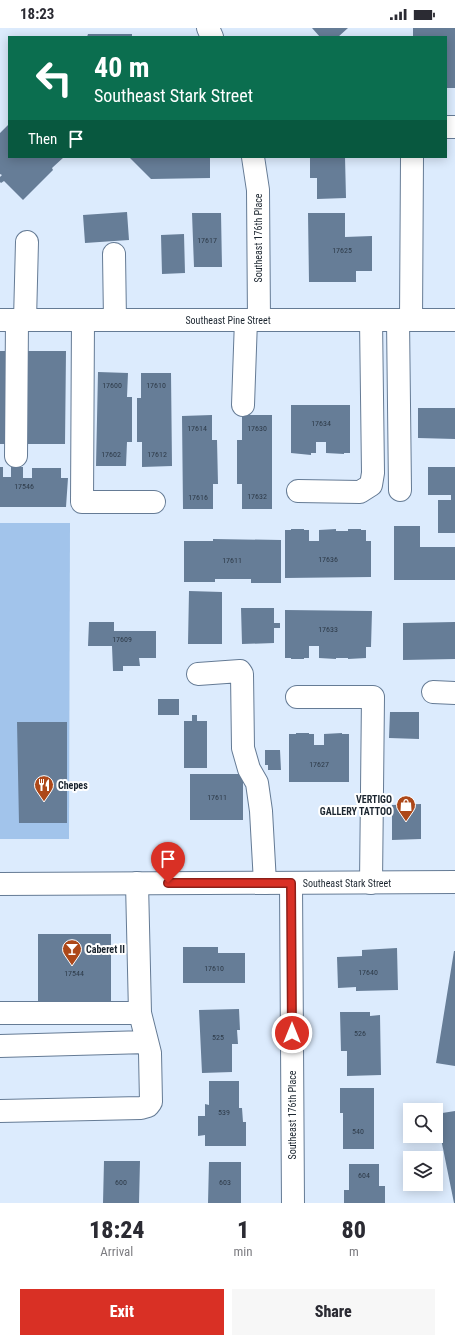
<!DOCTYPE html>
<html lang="en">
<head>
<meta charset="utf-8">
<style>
	body { margin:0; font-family:"Roboto Condensed",sans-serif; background:#f7f7f7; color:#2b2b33; height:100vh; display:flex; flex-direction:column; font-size:15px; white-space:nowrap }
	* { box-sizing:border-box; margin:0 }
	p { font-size:13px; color:#7c7c81 }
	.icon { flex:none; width:22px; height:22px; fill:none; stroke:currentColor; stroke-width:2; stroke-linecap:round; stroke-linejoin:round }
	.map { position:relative; height:1175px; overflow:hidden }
	.sheet { display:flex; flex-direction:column; background:#fff; flex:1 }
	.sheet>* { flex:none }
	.banner { position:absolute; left:8px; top:8px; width:439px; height:122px; border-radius:0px; box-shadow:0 2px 10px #0003; background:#0b6e4f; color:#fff; overflow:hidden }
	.tools { position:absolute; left:403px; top:1075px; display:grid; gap:8px }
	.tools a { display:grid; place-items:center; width:40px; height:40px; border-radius:0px; background:#fff; box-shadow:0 2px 10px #0003; font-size:20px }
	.pin { position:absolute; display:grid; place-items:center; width:34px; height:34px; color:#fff; margin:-41px -17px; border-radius:50% 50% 50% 0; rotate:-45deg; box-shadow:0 0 4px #0007 }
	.pin .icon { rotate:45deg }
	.me { position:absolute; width:44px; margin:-22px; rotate:0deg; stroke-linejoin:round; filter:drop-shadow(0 0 3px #0008) }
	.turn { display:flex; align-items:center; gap:14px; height:84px; padding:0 20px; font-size:18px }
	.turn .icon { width:52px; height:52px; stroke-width:2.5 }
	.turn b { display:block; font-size:28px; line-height:34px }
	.then { display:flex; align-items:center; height:38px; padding:0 20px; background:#0003; gap:8px; font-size:15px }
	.eta { display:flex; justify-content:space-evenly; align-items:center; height:68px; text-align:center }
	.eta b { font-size:24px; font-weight:800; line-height:28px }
	.action { display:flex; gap:8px; margin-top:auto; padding:8px 20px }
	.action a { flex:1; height:46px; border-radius:0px; background:#d93025; color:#fff; font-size:16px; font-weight:800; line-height:46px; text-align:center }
	.action a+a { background:#f7f7f7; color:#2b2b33 }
	.status { display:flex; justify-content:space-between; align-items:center; height:28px; padding:0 20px; background:#fff; direction:ltr }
	.status svg { height:11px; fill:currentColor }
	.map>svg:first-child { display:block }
	.green { fill:#a2c4eb }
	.building { fill:#667d97 }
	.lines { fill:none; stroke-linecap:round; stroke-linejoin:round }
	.minor-casing { stroke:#657b95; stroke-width:24 }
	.major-casing { stroke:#657b95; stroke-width:24 }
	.minor { stroke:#fff; stroke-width:22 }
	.major { stroke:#fff; stroke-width:22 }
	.route-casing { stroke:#8d1f18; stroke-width:10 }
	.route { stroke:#d93025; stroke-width:7 }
	.labels { text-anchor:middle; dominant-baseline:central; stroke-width:4; stroke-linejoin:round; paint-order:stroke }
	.number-label { font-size:8px; fill:#2e3b49 }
	.street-label { font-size:10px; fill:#1b252f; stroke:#fff }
	.poi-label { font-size:10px; font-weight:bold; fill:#1b252f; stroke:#fff; text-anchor:start }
</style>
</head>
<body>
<div class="status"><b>18:23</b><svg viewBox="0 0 49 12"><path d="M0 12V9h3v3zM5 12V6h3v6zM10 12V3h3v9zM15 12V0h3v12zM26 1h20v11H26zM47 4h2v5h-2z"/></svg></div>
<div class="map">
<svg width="455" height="1175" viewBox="0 0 455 1175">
	<rect width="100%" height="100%" fill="#dcebfd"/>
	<path class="green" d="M0,495H70L69,811H0Z"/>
	<path class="building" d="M312,0H348L338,9H320Z
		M413,0H455V60H446V9H413Z
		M88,6H132V9H87Z
		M9,96V129H64L52,140L53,142L23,172L4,153L1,155L0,154V149L2,147L0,146V105Z
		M129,129H210V150L151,151Z
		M310,129H345L346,170L317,171V150H310Z
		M127,184L129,212L85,215L83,187Z
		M192,185H221L222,239H194Z
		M308,185H345V209L372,208V243H356V254H309Z
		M184,206L185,245L162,246L161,207Z
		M0,323H8L7,416H0Z
		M26,323H66L65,416H26Z
		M98,344L128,345L127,369H132V414H127L126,438H96Z
		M141,345H171L172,438L142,439V414H137V370H141Z
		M291,377H350V425H344V426L326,425V414H316V425H311V427L291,425Z
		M418,380H455V411L418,410Z
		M212,387V412H217L218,456H213V481H183L182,388Z
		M242,387H272V481H242V456H237V412H242Z
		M0,439H3V449H11V439H23V450H32V440H61V450H68L66,479H0Z
		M428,439H455V505H438V472H451V467H428Z
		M394,498H420V519H455V552H394Z
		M291,501H304V502H309V513H319V502L336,501V503H348V501H361V502H366V513H371V549L285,550V502H291Z
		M213,511L281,512V555H251V551H215V554H184V513H213Z
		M189,563L222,564V616H188Z
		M241,580H274V595H280V600H274V615L242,616Z
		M285,582L372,583L371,619H366V630L348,631V630H336V631L319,630V618H309V630H304V631H291V630H285Z
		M89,594H114V603H156V630H139L140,638H123V643H113L112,618H88Z
		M455,594V631L403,632V595Z
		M158,671H179V687H158Z
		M390,684H419V711L389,710Z
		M192,687H197V693H207V740H184V693H192Z
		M17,694H67V795H19Z
		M296,705H309V706H314V717H324V706L342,705V706H349V754H289V706H296Z
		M265,722H280L281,742H268V737H265Z
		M190,746H243V792H190Z
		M421,776V811L392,812V777Z
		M38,906H111V981H38Z
		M183,919H218V925H245V955H183Z
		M397,920L398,962L356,963V959L338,960L337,929L362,928V922Z
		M454,923H455V1038L436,1035Z
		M239,981L240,1002H237L238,1016H232V1044L202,1045L199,982Z
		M340,984H370V988L380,987L381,1047L347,1048V1023H341Z
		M209,1053H239V1080H242L243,1094H246V1118H205V1107L198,1108V1088H205V1076L209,1077Z
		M340,1060H374V1121H343V1085H340Z
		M455,1083V1175H454L436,1086Z
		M104,1133H140L139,1175H103Z
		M209,1134H241V1175H208Z
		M349,1136H379V1158H385V1175H344V1162H349Z"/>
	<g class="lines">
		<defs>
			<path id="minor" d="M208,0L212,9
				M446,99H455
				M253,129L258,162L259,292
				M114,226L115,292
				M0,292H455
				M25,292L27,214
				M83,292L82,474H154
				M398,292L400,462
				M411,292L412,129
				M243,377L246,292
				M16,428L17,292
				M298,463L360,464L371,457L373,445L371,292
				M198,646L240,643L242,646L243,720L249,741L257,755L261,783L265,855
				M433,664L455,665
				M297,669H373L371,855
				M291,855L293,1175
				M0,985H140L137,855
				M0,1018L147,1014
				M0,1083L141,1080L148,1078L151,1074L150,1025L140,985"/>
			<path id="major" d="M0,856L455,854"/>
		</defs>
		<use href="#minor" class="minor-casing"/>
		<use href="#major" class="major-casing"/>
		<use href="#minor" class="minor"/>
		<use href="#major" class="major"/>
	</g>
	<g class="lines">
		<defs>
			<path id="route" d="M168,855H291L292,1005"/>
		</defs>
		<use href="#route" class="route-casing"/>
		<use href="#route" class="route"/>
	</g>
	<defs>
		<symbol id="restaurant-pin" viewBox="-11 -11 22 30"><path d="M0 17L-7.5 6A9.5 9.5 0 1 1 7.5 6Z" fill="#ad4819" stroke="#fff"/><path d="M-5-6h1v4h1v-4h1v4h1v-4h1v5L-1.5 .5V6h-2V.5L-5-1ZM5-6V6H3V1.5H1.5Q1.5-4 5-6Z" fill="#fff"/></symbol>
		<symbol id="shop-pin" viewBox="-11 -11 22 30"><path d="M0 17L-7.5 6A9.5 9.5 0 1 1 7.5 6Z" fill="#ad4819" stroke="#fff"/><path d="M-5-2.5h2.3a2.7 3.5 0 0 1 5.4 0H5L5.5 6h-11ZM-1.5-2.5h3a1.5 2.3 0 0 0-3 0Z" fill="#fff"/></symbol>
		<symbol id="bar-pin" viewBox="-11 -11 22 30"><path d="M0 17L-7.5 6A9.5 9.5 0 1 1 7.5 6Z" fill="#ad4819" stroke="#fff"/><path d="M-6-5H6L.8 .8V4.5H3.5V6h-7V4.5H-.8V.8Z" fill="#fff"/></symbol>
	</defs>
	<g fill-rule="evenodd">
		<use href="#restaurant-pin" x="33" y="746" width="22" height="30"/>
		<use href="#shop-pin" x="395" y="766" width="22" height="30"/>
		<use href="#bar-pin" x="61" y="910" width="22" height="30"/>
	</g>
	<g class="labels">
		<g class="number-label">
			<text x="207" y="212">17617</text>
			<text x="342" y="222">17625</text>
			<text x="112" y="357">17600</text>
			<text x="156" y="357">17610</text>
			<text x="321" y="395">17634</text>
			<text x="197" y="400">17614</text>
			<text x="257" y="400">17630</text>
			<text x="111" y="426">17602</text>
			<text x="157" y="426">17612</text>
			<text x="24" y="458">17546</text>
			<text x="257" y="468">17632</text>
			<text x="198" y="469">17616</text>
			<text x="328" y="531">17636</text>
			<text x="232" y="532">17611</text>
			<text x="328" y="601">17633</text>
			<text x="122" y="611">17609</text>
			<text x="319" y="736">17627</text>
			<text x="217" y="769">17611</text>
			<text x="214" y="940">17610</text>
			<text x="368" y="944">17640</text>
			<text x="74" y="945">17544</text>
			<text x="360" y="1005">526</text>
			<text x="218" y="1009">525</text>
			<text x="224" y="1084">539</text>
			<text x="358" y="1103">540</text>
			<text x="364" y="1147">604</text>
			<text x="121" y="1154">600</text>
			<text x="225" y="1154">603</text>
		</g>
		<g class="street-label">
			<text transform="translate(258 210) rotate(-90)">Southeast 176th Place</text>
			<text x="228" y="292">Southeast Pine Street</text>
			<text x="347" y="855">Southeast Stark Street</text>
			<text transform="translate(292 1087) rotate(-90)">Southeast 176th Place</text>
		</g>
		<g class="poi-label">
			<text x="58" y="757">Chepes</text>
			<text x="392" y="771" text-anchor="end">VERTIGO<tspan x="392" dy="12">GALLERY TATTOO</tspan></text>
			<text x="86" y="921">Caberet II</text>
		</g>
	</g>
</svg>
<div class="tools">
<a><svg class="icon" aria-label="search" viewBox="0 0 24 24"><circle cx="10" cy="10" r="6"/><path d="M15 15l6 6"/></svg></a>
<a><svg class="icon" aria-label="layers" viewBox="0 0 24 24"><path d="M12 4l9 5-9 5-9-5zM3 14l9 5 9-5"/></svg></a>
</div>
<div class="pin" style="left:168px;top:855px;background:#d93025"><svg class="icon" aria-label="arrive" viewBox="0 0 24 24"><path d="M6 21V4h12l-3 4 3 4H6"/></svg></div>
<svg class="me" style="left:292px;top:1005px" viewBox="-20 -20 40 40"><circle r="17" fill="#d93025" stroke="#fff" stroke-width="3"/><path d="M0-11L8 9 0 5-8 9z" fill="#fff"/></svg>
<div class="banner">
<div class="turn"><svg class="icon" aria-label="left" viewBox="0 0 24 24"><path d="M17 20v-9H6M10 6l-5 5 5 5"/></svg><div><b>40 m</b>Southeast Stark Street</div></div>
<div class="then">Then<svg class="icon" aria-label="arrive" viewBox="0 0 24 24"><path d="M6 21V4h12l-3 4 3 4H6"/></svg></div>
</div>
</div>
<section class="sheet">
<div class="eta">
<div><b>18:24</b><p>Arrival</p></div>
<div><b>1</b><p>min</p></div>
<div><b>80</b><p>m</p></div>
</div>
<div class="action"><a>Exit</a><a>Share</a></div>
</section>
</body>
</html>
